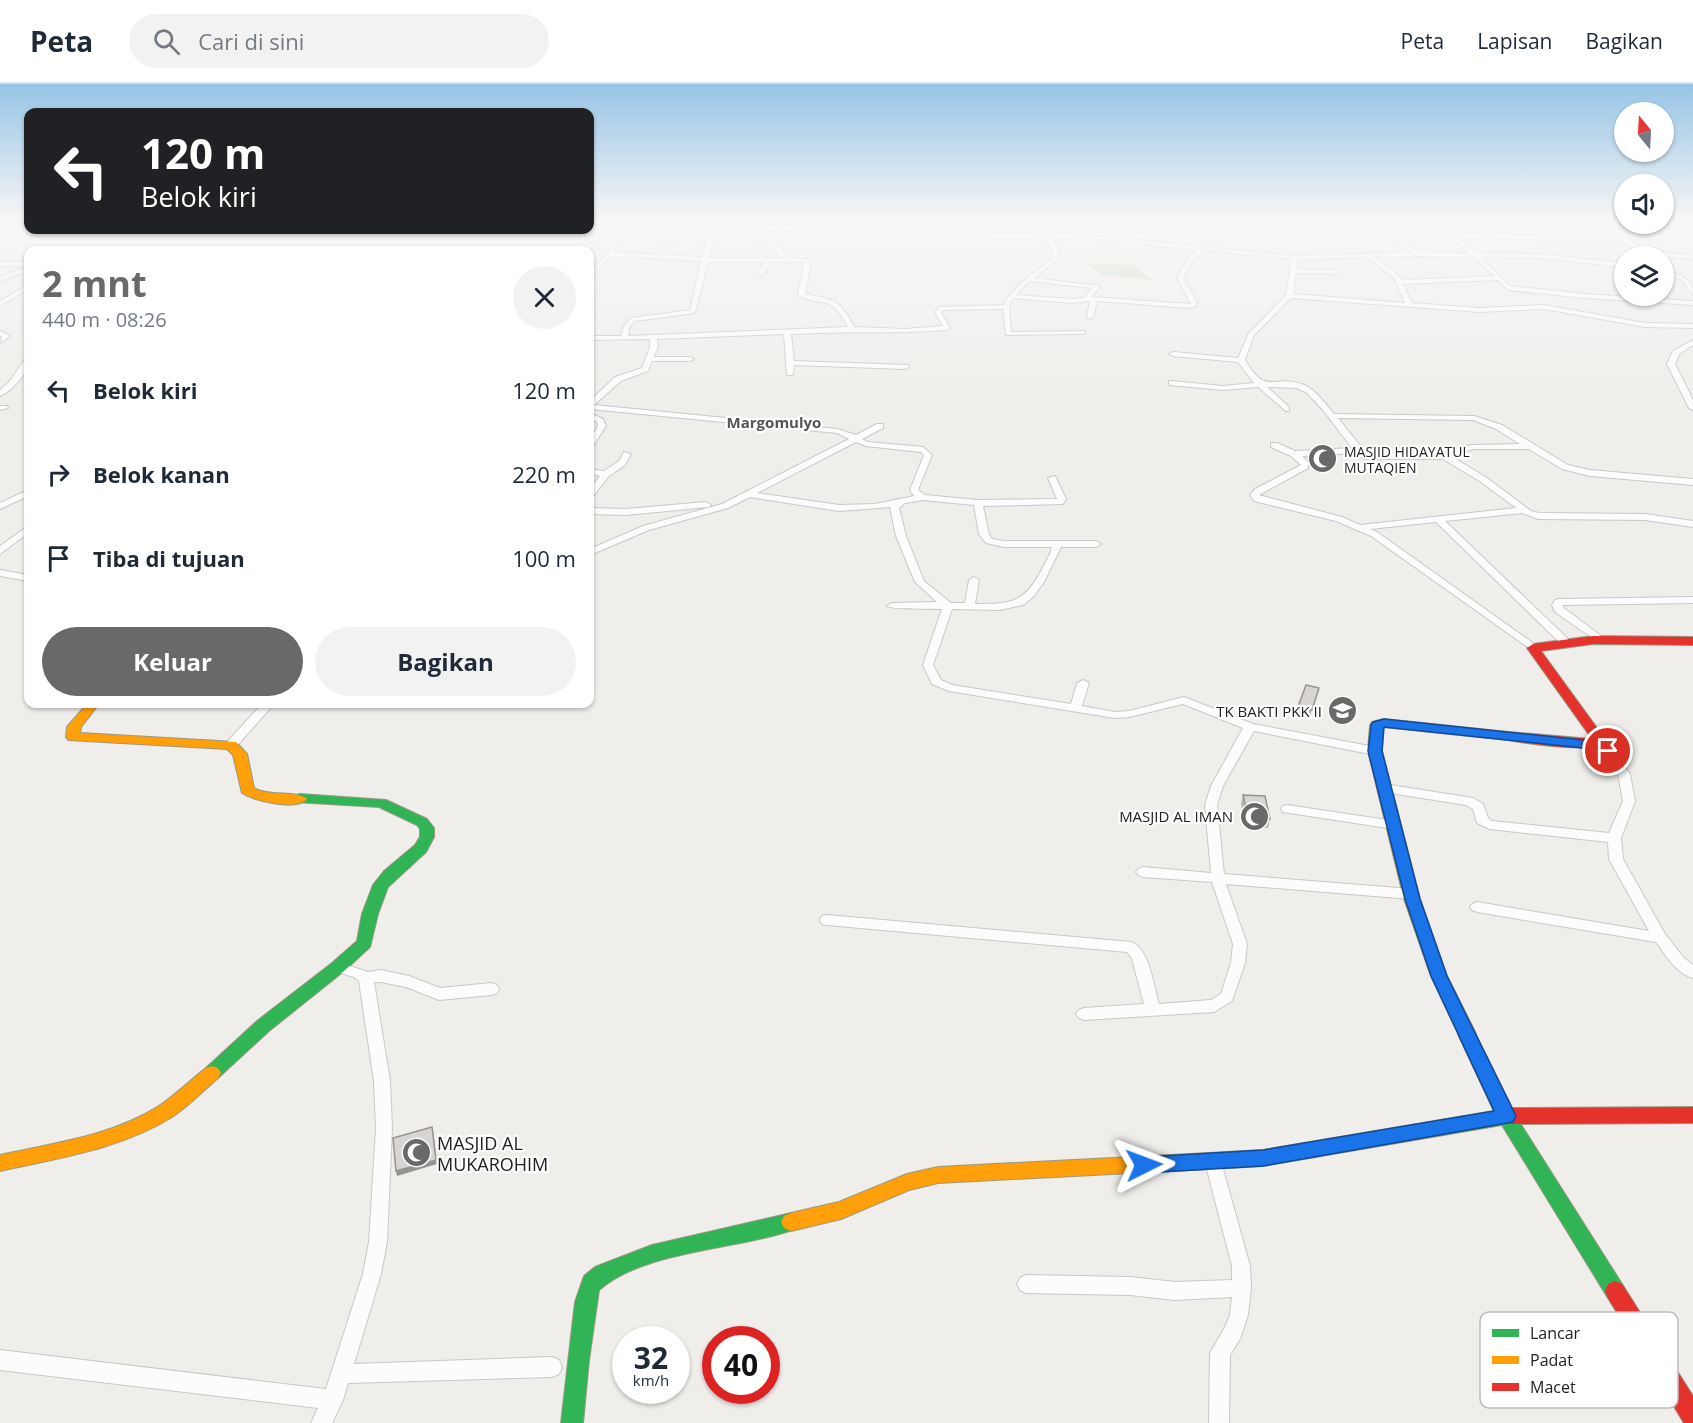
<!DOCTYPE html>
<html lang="id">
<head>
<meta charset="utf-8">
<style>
	body { margin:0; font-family:"Open Sans",sans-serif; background:#f2f2f3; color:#1f2937; height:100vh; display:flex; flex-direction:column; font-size:22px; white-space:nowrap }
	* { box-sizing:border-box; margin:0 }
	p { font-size:20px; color:#747a83 }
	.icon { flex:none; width:33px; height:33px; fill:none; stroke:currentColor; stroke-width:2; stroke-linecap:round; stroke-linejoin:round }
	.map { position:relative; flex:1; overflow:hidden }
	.side { position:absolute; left:24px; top:162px; width:570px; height:462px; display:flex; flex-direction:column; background:#fff; border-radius:12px; box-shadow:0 2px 4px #0004 }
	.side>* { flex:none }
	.banner { position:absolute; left:24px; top:24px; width:570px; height:126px; border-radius:12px; box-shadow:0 2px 4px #0004; background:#202124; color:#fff; overflow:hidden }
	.needle { width:39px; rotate:342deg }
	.fabs { position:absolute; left:1614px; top:18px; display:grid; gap:12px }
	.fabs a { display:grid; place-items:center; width:60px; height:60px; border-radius:50%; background:#fff; box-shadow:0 2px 4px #0004; font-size:30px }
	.speed { position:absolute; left:612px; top:1242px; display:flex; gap:12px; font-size:30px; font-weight:700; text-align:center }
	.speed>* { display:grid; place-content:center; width:78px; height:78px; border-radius:50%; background:#fff; box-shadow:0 2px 4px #0004; line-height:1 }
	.speed small { font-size:15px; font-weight:400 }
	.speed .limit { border:9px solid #d22; background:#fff; color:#111 }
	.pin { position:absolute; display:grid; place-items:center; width:51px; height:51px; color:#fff; margin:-26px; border:3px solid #fff; border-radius:50%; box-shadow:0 2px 6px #0007 }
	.me { position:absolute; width:66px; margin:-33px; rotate:87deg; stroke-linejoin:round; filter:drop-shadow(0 0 4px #0008) }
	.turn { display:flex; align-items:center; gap:21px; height:126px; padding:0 18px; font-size:27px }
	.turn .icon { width:78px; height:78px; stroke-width:2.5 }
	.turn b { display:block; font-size:42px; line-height:51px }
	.round { display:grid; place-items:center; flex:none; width:63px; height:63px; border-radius:32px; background:#f2f2f3 }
	.overview { display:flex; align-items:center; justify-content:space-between; height:102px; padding:0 18px }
	h1 { font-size:36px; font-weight:700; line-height:45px; color:#6a6968 }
	.button { display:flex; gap:12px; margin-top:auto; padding:12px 18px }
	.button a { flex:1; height:69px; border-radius:36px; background:#6a6968; color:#fff; font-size:24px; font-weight:700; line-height:69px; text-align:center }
	.button a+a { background:#f2f2f3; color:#1f2937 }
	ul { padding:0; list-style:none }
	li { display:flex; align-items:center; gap:18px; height:84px; padding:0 18px }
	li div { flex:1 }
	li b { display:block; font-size:22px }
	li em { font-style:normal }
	header { display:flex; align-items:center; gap:36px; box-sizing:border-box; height:84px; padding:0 30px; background:#fff; border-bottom:2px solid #e0e1e3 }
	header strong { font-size:28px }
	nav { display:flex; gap:33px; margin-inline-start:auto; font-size:21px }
	.search { width:420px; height:54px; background:#f2f2f3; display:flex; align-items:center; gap:15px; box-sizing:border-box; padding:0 21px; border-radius:33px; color:#747a83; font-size:22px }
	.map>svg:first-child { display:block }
	.cemetery { fill:#cadbca }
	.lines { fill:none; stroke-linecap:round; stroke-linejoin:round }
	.street-casing { stroke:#c9c8c7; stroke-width:2 }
	.fast-casing { stroke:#999a82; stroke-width:2 }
	.slow-casing { stroke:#999a82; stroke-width:2 }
	.jam-casing { stroke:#999a82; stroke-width:2 }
	.street { fill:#fdfcfc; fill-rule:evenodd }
	.fast { fill:#30b455; fill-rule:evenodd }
	.slow { fill:#ff9f0a; fill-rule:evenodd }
	.jam { fill:#e5322d; fill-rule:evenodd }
	.wall { fill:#b9b6b5 }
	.shaded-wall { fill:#969493 }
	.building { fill:#d7d4d2; stroke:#969493; stroke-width:1.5 }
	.route { fill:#1a73e8; stroke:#114b97; stroke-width:1.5 }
	.labels { text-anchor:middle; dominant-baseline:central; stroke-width:4.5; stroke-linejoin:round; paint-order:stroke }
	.far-poi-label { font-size:14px; fill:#222; stroke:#fff; text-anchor:start }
	.far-quarter-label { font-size:15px; font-weight:bold; fill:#555; stroke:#fff }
	.poi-label { font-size:15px; fill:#222; stroke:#fff; text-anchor:end }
	.near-poi-label { font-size:18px; fill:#222; stroke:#fff; text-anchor:start }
	.key { fill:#fff; stroke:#bdbdbd; stroke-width:1.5 }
	.key-label { font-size:16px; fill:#222 }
</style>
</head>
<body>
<header>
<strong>Peta</strong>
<div class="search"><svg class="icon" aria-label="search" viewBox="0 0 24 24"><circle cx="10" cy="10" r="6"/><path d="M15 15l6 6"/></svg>Cari di sini</div>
<nav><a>Peta</a><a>Lapisan</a><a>Bagikan</a></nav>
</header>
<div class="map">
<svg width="1693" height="1339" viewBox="0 0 1693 1339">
	<rect width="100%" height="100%" fill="#f0eeeb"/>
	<path class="cemetery" d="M1085,179L1132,181L1153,196L1102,191Z"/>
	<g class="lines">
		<defs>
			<path id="street" d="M13,137H20L0,146V142Z
				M637,137L639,140L1040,150L1028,137H1034L1046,150L1115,154L1126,137H1132L1120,154L1295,172L1412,168L1381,143L1383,140L1419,168L1469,169L1450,152L1437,137H1443L1454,149L1622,154L1615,147L1598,137C1615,135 1630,156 1642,167L1693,171V175L1645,171L1640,172L1625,158L1458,153L1476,169L1538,170L1624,179V183L1538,174L1480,173L1510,202L1585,210L1693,217V221L1585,214L1508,206L1498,196L1403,200L1412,219L1479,224L1544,221L1645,239L1693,240V244L1645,243L1544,225L1479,228L1291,214L1254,251L1245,276C1267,313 1272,290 1302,300C1315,305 1325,319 1334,330L1474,332L1502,341L1568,381L1590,386L1693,395V401L1590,392L1562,385L1529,365H1473L1451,372L1487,394L1531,427L1539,429L1645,430L1693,437V443L1645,436L1538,435L1522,429L1445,437L1568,555L1569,557L1568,559H1560L1436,438L1370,445L1377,448L1537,562L1538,564L1537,566L1533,567L1371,452L1336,437L1254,417L1250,411L1255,405L1301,381L1291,372L1271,363V359H1277L1295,367L1352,364L1323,326L1307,309L1297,304L1267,303L1289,323V327H1286L1258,303L1223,306L1169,301V297H1172L1223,302L1254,299L1238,278L1173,272L1169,270L1173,268L1238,274L1249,249L1286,211L1292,175L1203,166L1190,181L1183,194L1197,218L1196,222L1189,224L1097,217L1093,233L1090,235L1087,233L1090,217H1089L1072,219L1013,214L1009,223L1011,248L1085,247V249L1083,250L1006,251L1003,225L943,226L941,228L950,244L947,246C895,250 843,247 791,250L794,277L908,281L909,283L905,285L794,281L793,291H787L784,250L657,255L658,263L654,273H690L694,275L690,277H652L648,287L621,297L594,321L837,345L856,351L877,340H883V344L862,355L868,358L923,363L932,371L918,406L925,411L978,416L1057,415L1048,394L1055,392L1066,415L1063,420L983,422L989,450L992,455L1004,457H1096L1101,460L1096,463H1061L1044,498L1034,512L1023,521L1000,526L952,525L933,581L941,596L952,601L1071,620L1077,599L1083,596L1089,599L1082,622L1115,628L1129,627L1184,613L1253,640L1375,663L1381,667L1375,671L1254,647L1223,702L1217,721L1224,790L1411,805L1416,807L1418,810L1416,813L1411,815L1226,800L1247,860L1245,879L1232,917L1214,928L1084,936L1079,934L1076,930L1079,926L1084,924L1144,920L1132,875L1127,868L827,841L822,840L820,836L822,832L827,831L1131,858C1149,863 1154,903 1159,920L1211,916L1221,910L1231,879L1233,860L1212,798L1143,793L1138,791L1136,788L1138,785L1143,783L1211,789L1205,721L1211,702L1243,644L1183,620L1129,633L1115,634L949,607L932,600L923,581L942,525C930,524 893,526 887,522L892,519L937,518L915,498L896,452L890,423L839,427L750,413L728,424L649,446L590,471V465L643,442L722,420L849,355L837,349L590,325V317L615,293L642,284L650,263V255L590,256V252H621L624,242L631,234L690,226L701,177L611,172L590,194V189C599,177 614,164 616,149L569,166H562ZM632,143L710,145L708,153L661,158L664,160L707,157L703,173L613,168L622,153V147ZM716,145L747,146L758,159L777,166L781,174H709ZM753,146L1043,154L1049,161L1054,173C1035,189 1014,200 1004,221L939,223L935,228L943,242L905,245L854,243C841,216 833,215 805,210L811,179L808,175L788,174L781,164L762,157ZM1050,154L1089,155L1197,166L1185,179L1177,194L1191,220L1091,213L1100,203L1099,202L1034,194L1060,173L1055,160ZM1418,172L1473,173L1495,192L1402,196L1399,192L1374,173ZM1367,173L1394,194L1405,219L1293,210L1296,189L1338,190L1341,188L1338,186L1296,185L1298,176ZM708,178H764L758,190L761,192L764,190L770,178H804L798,211C824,225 830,208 848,243L628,252L630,242L635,237L695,229ZM1029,197L1092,204L1084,214L1072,215L1016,211ZM1338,334L1473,336L1496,345L1520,360L1473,361L1458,363L1443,369H1366ZM856,358L866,362L921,368L924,371L910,406L914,412L875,420L839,421L757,409ZM1356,369L1364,375H1443L1481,398L1516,424L1360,441L1342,433L1259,411L1308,384L1309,379L1302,372ZM923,416L974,421L979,450L986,459L1004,463H1052C1050,472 1044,481 1040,489C1023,520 1008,520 975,520L979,496L974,493L969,496L965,519H951L924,497L906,452L899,424L905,419Z
				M0,178H28V182H0Z
				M28,183V187L0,197V193Z
				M1664,186C1678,190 1693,193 1693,211L1681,195L1664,190Z
				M28,201V205L0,222V217Z
				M0,247L10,252L0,259L2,252H0Z
				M1693,256V261L1679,270L1675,280L1693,316V326L1689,324L1667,280L1673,267Z
				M25,275H28C28,290 13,306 0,312V306L10,297Z
				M0,322H7L8,324L0,326Z
				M590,329L603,335L606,342L593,362H590V355L598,342L597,338L590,334Z
				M624,368L631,370L625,381L609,392L593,412L590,413V405L600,392L590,389V385L604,387L619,377Z
				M28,406V412L0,425V419Z
				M706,418L711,421L709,423L626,431L590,430V424L626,425Z
				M28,442V449L0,470V462Z
				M0,486L28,491V497L0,492Z
				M1693,513V519L1562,521L1564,524L1601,552L1602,554L1597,557L1555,528L1552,521L1555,516L1559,515Z
				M262,620H274L235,664H227L225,661L227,658Z
				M1601,655L1605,656L1630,690L1635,717L1621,754L1623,775L1665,850L1684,874L1693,881V894C1676,889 1666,872 1656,858L1477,828L1472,826L1470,823L1472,820L1477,818L1649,847L1609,775L1608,758L1489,745L1477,739L1473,725L1466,721L1384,708L1378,704L1384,700L1473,714L1483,720L1488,734L1492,737L1609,749L1623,717L1618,690L1595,659Z
				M1287,721L1394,737L1400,741L1394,745L1283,728L1281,725L1283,722Z
				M338,878L368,888L381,886L409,892L440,904L492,899L497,901L499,905L497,909L492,911L439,916L406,903L381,898H374L390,997L392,1044L387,1158L381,1190L354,1280L552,1273L559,1276L562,1283L559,1290L552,1293L348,1299L343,1316L332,1339H311L318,1324L0,1286V1266L326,1305L363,1190L369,1158L376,1044L374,997L359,897L354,893L333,887L331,883L333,879Z
				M1213,1071L1219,1073L1221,1078L1250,1182L1251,1204L1248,1231L1240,1255L1230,1271L1229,1339H1209L1210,1269L1225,1243L1230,1231L1232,1213L1175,1216L1130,1211L1026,1209L1020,1206L1017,1200L1020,1194L1026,1191L1130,1193L1175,1198L1232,1196V1182L1205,1078L1207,1073Z"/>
			<path id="fast" d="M300,710L386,716L427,735L434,744V753L426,768L388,803L378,830L370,863L344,887L269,947L218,994L212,996L206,994L203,989L206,984L257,937L332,879L357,857L362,830L373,801L384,787L415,761L420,753V745L417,741L379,723L295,718L293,715L295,712Z
				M1467,943L1473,945L1512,1024L1518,1027L1520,1032L1518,1036L1622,1200L1625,1207L1622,1214L1615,1217L1608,1214L1502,1041L1263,1082L1209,1085L1202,1083L1200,1077L1202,1071L1209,1069L1263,1066L1494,1027L1458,950L1461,945Z
				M791,1129L798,1132L801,1138L798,1144C740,1166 646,1165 599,1206L589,1276L583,1339H561L575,1218L584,1192L595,1183L652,1161Z"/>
			<path id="slow" d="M87,620H99L81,643L80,649L236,658L247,670L254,704C269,713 298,706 307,715C296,727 255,717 242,709L233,671L227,665L68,656L66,653L67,643Z
				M1384,635L1508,648L1515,652L1508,656L1383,643L1382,667L1420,815L1447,892L1476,950L1473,955L1467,957L1461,955L1431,892L1404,815L1368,667L1370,641L1372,638Z
				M212,982L218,984L221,989L218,994C203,1007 189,1022 172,1033C121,1065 58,1074 0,1087V1071C54,1059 111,1052 159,1022C176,1011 190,996 206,984Z
				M1209,1069L1216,1071L1218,1077L1216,1083L1209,1085L938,1099L909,1106L841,1135L791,1147L784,1144L781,1138L784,1132L791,1129L839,1118L907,1090L938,1083Z"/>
			<path id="jam" d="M1593,552L1693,553V561L1593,560L1541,567L1608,659C1597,670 1521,659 1503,655L1501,652L1508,648L1592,655L1527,564L1533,560Z
				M1693,1023V1039L1511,1040L1504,1037L1502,1032L1504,1027L1511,1024Z
				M1615,1197L1622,1200L1693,1312V1339H1684L1608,1214L1605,1207L1608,1200Z"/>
		</defs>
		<use href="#street" class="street-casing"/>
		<use href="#fast" class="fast-casing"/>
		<use href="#slow" class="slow-casing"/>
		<use href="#jam" class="jam-casing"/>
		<use href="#street" class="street"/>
		<use href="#fast" class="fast"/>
		<use href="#slow" class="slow"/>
		<use href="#jam" class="jam"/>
	</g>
	<path class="wall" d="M1319,604L1309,635L1296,632L1298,623Z
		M1243,711L1270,735L1268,744L1246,742L1241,720Z"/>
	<path class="shaded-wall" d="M432,1043L433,1047L437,1080L397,1092L396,1087Z"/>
	<path class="building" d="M1306,601L1319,604L1312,626L1298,623Z
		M1243,711L1265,712L1270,735L1248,733Z
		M432,1043L436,1076L396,1087L393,1054Z"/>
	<linearGradient id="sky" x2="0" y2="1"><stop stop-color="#97c4e6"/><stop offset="0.42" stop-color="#f8f7f6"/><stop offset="1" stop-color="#f8f7f6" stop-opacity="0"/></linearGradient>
	<rect width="1693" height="324" fill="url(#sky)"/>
	<path class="route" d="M1384,635L1583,656C1598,655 1606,654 1615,667L1608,671L1603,670L1598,663L1583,664L1384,643L1382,667L1420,815L1447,892L1516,1032L1513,1038L1263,1082L1144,1089L1138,1087L1135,1081L1138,1075L1144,1073L1263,1066L1494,1027L1431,892L1405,815L1368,667L1371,641L1373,638Z"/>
	<defs>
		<symbol id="mosque-disc" viewBox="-11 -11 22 22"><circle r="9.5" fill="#6a6968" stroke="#fff"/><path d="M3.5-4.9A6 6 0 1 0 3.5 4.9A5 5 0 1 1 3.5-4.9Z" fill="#fff"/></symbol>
		<symbol id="school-disc" viewBox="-11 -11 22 22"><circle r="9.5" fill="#6a6968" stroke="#fff"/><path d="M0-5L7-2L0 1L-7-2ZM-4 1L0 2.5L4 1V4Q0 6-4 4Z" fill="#fff"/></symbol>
	</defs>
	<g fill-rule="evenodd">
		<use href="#mosque-disc" x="1306" y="358" width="33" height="33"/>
		<use href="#school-disc" x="1326" y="610" width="33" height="33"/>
		<use href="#mosque-disc" x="1238" y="716" width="33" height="33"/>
		<use href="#mosque-disc" x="400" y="1052" width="33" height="33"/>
	</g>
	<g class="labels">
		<g class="far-poi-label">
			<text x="1344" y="367">MASJID HIDAYATUL<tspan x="1344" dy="16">MUTAQIEN</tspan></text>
		</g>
		<g class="far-quarter-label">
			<text x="774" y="338">Margomulyo</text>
		</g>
		<g class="poi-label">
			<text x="1322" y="627">TK BAKTI PKK II</text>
			<text x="1233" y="732">MASJID AL IMAN</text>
		</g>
		<g class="near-poi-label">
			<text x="437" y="1059">MASJID AL<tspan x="437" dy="21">MUKAROHIM</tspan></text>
		</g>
	</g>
	<rect x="1480" y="1228" width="198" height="96" rx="9" class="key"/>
	<rect x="1492" y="1245" width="27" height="8" fill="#30b455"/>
	<rect x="1492" y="1272" width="27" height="8" fill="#ff9f0a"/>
	<rect x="1492" y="1299" width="27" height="8" fill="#e5322d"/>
	<g class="key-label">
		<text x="1530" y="1255">Lancar</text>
		<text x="1530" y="1282">Padat</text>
		<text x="1530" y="1309">Macet</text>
	</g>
</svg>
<div class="fabs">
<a><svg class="needle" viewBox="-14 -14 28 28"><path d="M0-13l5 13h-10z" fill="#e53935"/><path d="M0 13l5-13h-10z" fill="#747a83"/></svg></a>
<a><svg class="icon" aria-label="sound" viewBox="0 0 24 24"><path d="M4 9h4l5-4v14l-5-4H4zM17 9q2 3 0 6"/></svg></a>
<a><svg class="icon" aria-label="layers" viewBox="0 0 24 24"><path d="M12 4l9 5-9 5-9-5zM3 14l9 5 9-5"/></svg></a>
</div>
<div class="speed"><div>32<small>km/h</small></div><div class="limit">40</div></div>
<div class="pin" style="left:1608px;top:667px;background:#d93025"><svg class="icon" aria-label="arrive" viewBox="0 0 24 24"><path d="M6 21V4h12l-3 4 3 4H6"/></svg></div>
<svg class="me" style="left:1144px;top:1081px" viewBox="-20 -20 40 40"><path d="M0-17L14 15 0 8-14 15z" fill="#1a73e8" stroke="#fff" stroke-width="4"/></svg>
<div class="banner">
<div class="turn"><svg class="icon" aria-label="left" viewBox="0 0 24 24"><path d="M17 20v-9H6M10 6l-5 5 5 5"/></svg><div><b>120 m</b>Belok kiri</div></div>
</div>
<section class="side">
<div class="overview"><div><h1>2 mnt</h1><p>440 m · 08:26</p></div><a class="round"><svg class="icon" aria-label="close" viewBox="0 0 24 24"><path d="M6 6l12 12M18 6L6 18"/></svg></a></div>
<ul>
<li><svg class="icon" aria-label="left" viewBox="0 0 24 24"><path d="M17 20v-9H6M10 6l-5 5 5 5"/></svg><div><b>Belok kiri</b></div><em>120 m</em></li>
<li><svg class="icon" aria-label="right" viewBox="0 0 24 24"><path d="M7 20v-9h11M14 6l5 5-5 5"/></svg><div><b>Belok kanan</b></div><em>220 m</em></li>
<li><svg class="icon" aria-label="arrive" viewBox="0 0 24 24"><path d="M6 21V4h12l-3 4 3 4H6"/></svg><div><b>Tiba di tujuan</b></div><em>100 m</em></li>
</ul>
<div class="button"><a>Keluar</a><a>Bagikan</a></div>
</section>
</div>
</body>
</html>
